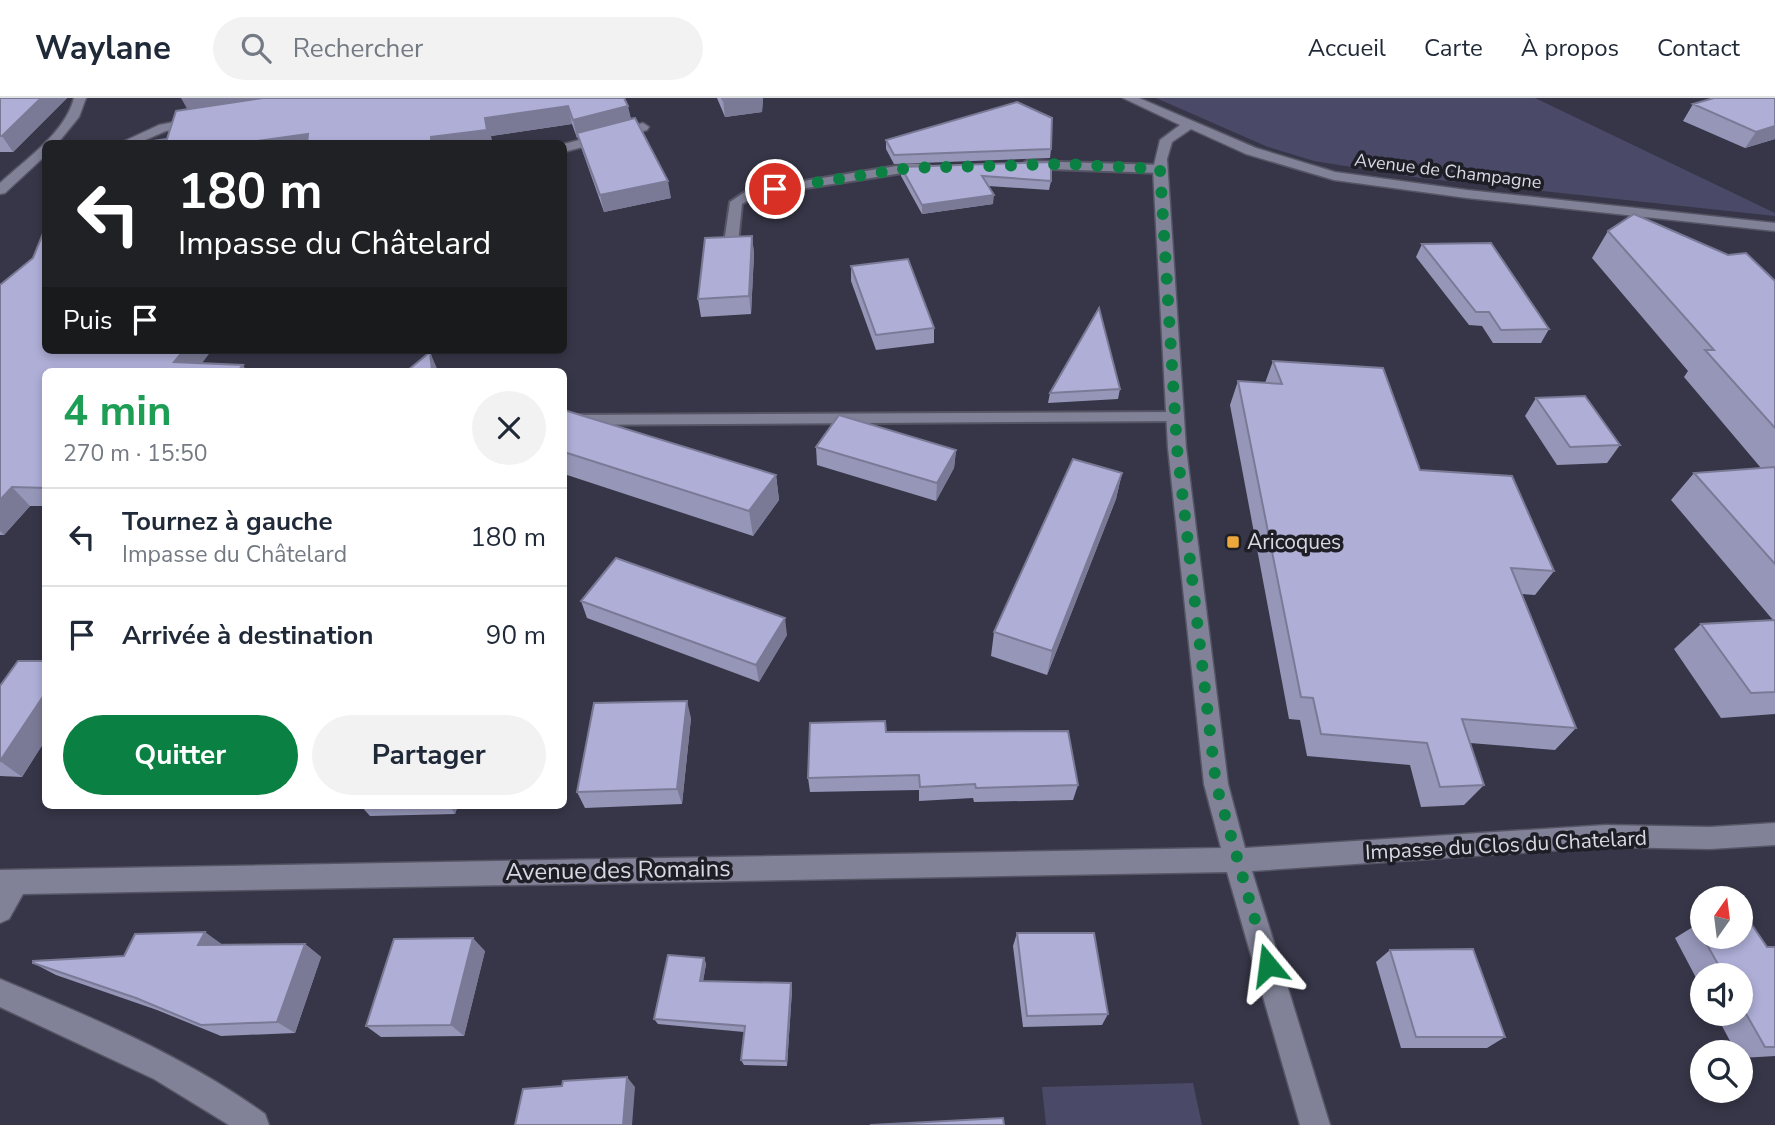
<!DOCTYPE html>
<html lang="fr">
<head>
<meta charset="utf-8">
<style>
	body { margin:0; font-family:"Nunito Sans",sans-serif; background:#f2f2f3; color:#1f2937; height:100vh; display:flex; flex-direction:column; font-size:26px; white-space:nowrap }
	* { box-sizing:border-box; margin:0 }
	p { font-size:23px; color:#747a83 }
	.icon { flex:none; width:38px; height:38px; fill:none; stroke:currentColor; stroke-width:2; stroke-linecap:round; stroke-linejoin:round }
	.map { position:relative; flex:1; overflow:hidden }
	.sheet { position:absolute; left:42px; top:270px; width:525px; height:441px; display:flex; flex-direction:column; background:#fff; border-radius:10px; box-shadow:0 4px 10px #0003 }
	.sheet>* { flex:none }
	.hud { position:absolute; left:42px; top:42px; width:525px; height:214px; border-radius:10px; box-shadow:0 4px 10px #0003; background:#202124; color:#fff; overflow:hidden }
	.needle { width:46px; rotate:14deg }
	.fabs { position:absolute; left:1690px; top:788px; display:grid; gap:14px }
	.fabs a { display:grid; place-items:center; width:63px; height:63px; border-radius:50%; background:#fff; box-shadow:0 4px 10px #0003; font-size:35px }
	.pin { position:absolute; display:grid; place-items:center; width:60px; height:60px; color:#fff; margin:-30px; border:4px solid #fff; border-radius:50%; box-shadow:0 2px 7px #0007 }
	.me { position:absolute; width:77px; margin:-38px; rotate:344deg; stroke-linejoin:round; filter:drop-shadow(0 0 5px #0008) }
	.turn { display:flex; align-items:center; gap:24px; height:147px; padding:0 21px; font-size:32px }
	.turn .icon { width:91px; height:91px; stroke-width:2.5 }
	.turn b { display:block; font-size:49px; line-height:60px }
	.then { display:flex; align-items:center; height:66px; padding:0 21px; background:#0003; gap:14px; font-size:26px }
	.round { display:grid; place-items:center; flex:none; width:74px; height:74px; border-radius:37px; background:#f2f2f3 }
	.overview { display:flex; align-items:center; justify-content:space-between; height:119px; padding:0 21px }
	h1 { font-size:42px; font-weight:700; line-height:52px; color:#1e9e55 }
	.cta { display:flex; gap:14px; margin-top:auto; padding:14px 21px }
	.cta a { flex:1; height:80px; border-radius:42px; background:#0b8043; color:#fff; font-size:28px; font-weight:700; line-height:80px; text-align:center }
	.cta a+a { background:#f2f2f3; color:#1f2937 }
	ul { padding:0; list-style:none }
	li { display:flex; align-items:center; gap:21px; height:98px; padding:0 21px; border-top:2px solid #e0e1e3 }
	li div { flex:1 }
	li b { display:block; font-size:26px }
	li em { font-style:normal }
	header { display:flex; align-items:center; gap:42px; box-sizing:border-box; height:98px; padding:0 35px; background:#fff; border-bottom:2px solid #e0e1e3 }
	header strong { font-size:33px }
	nav { display:flex; gap:38px; margin-inline-start:auto; font-size:24px }
	.search { width:490px; height:63px; background:#f2f2f3; display:flex; align-items:center; gap:18px; box-sizing:border-box; padding:0 24px; border-radius:38px; color:#747a83; font-size:26px }
	.map>svg:first-child { display:block }
	.green { fill:#4a4a68 }
	.lines { fill:none; stroke-linecap:round; stroke-linejoin:round }
	.lane-casing { stroke:#555565; stroke-width:4 }
	.street-casing { stroke:#555565; stroke-width:3 }
	.lane { fill:#818297; fill-rule:evenodd }
	.street { fill:#818297; fill-rule:evenodd }
	.wall { fill:#9696b9 }
	.shaded-wall { fill:#7a7a96 }
	.building { fill:#aeaed7; stroke:#7a7a96; stroke-width:2 }
	.route { stroke:#0b8043; stroke-width:12; stroke-dasharray:0 21.6 }
	.poi-dot { fill:#eda83b; stroke:#1e1e26; stroke-width:2.5 }
	.labels { text-anchor:middle; dominant-baseline:central; stroke-width:7; stroke-linejoin:round; paint-order:stroke }
	.far-street-label { font-size:18px; fill:#d8d8e4; stroke:#1e1e26 }
	.poi-label { font-size:21px; fill:#d8d8e4; stroke:#1e1e26; text-anchor:start }
	.street-label { font-size:21px; fill:#d8d8e4; stroke:#1e1e26 }
	.near-street-label { font-size:24px; fill:#d8d8e4; stroke:#1e1e26 }
</style>
</head>
<body>
<header>
<strong>Waylane</strong>
<div class="search"><svg class="icon" aria-label="search" viewBox="0 0 24 24"><circle cx="10" cy="10" r="6"/><path d="M15 15l6 6"/></svg>Rechercher</div>
<nav><a>Accueil</a><a>Carte</a><a>À propos</a><a>Contact</a></nav>
</header>
<div class="map">
<svg width="1775" height="1027" viewBox="0 0 1775 1027">
	<rect width="100%" height="100%" fill="#363648"/>
	<path class="green" d="M1156,0H1535L1775,115V118L1421,80L1314,63L1268,49Z
		M1193,985L1202,1027H1046L1042,989Z"/>
	<g class="lines">
		<defs>
			<path id="lane" d="M1027,63L1160,67L1166,71L1160,75L1023,70L1021,67Z
				M909,66H927L933,70L927,74H909L755,98L742,106L738,145L731,149L724,145L730,104L748,92Z
				M1175,314L1181,315L1183,319L1181,323L564,327V317Z"/>
			<path id="street" d="M74,0H86L79,19L57,46H46V57L5,95L0,96V85C26,61 65,35 74,0Z
				M1123,0H1139L1256,50L1335,74L1467,92L1775,125V133L1467,100L1334,82L1246,56L1191,31L1172,44L1167,61L1186,350L1228,686L1245,750L1606,727L1710,729L1775,725V747L1710,751L1606,749L1252,773L1330,1027H1300L1227,774L23,796L9,821L0,825V772L1221,750L1204,686L1168,350L1153,71L1160,42L1180,27Z
				M199,19L203,20V26L166,33L136,46H118L159,27Z
				M643,25L649,29L647,32L564,54V46Z
				M0,881C91,919 185,958 265,1016L269,1027H229L154,981L0,909Z"/>
		</defs>
		<use href="#lane" class="lane-casing"/>
		<use href="#street" class="street-casing"/>
		<use href="#lane" class="lane"/>
		<use href="#street" class="street"/>
	</g>
	<path class="wall" d="M0,0H67L13,54H0Z
		M624,0L631,21L671,100L604,114L582,52L578,39L577,40L572,26L491,38L492,46H131L167,41Z
		M717,0H763L762,14L725,19Z
		M1775,0V41L1745,50L1683,23L1693,6Z
		M886,42L1051,51L1050,60L894,66L886,51Z
		M901,69L1051,83L1049,92L988,88L993,106L922,116L901,78Z
		M1608,133L1775,183V616L1721,620L1674,551L1701,526L1773,522L1671,402L1694,375L1761,370L1684,279L1688,273L1592,160Z
		M752,138L754,156L751,216L701,219L698,201Z
		M1422,146L1549,231L1541,245H1493L1482,228L1469,227L1416,159Z
		M33,160L201,265L243,267L246,273H46V408H30L4,437H0V187Z
		M851,168L934,230V245L876,252L851,183Z
		M1273,263L1420,372L1554,473L1535,497L1522,496L1576,630L1555,652L1470,645L1484,687L1464,707L1421,709L1410,667L1307,658L1300,622L1289,621L1230,307L1238,283L1265,285Z
		M1120,291L1118,301L1048,305L1050,295Z
		M1536,300L1620,347L1607,365L1557,367L1525,318Z
		M564,312L776,377L779,402L753,438L564,376Z
		M816,349L956,352L954,370L936,403L817,367Z
		M1122,375L1116,401L1047,577L991,558L994,534Z
		M581,503L787,537L759,584L587,520Z
		M46,563V641L22,679L0,678V588Z
		M691,620L682,706L585,710L577,694Z
		M886,634L1078,687L1073,702L974,704L973,700L919,703V692L810,694L808,680Z
		M360,707H458L455,716L370,718Z
		M1696,827L1767,849H1775V958L1741,960V954H1736L1715,915H1741V877H1703V893L1675,840Z
		M1017,835L1108,916L1102,927L1023,929L1013,848Z
		M305,846L321,859L295,935L221,938L157,912L56,877L33,865L124,858L223,847Z
		M1390,852L1505,939L1487,950H1401L1376,864Z
		M485,853L464,938L381,939L366,928Z
		M704,860L706,866L703,883L791,885L792,892L787,968L744,967L741,962L744,934L658,926L654,921Z"/>
	<path class="shaded-wall" d="M41,0H67L13,54L2,38Z
		M181,0H296L190,16Z
		M740,0H763L762,14L725,19L723,2Z
		M568,8L572,26L491,38L492,46H431V39L485,20Z
		M628,8L632,25L577,40L573,22Z
		M1775,28V41L1745,50L1756,34Z
		M308,36L313,46H237Z
		M668,83L671,100L604,114L600,97Z
		M994,97L993,106L922,116V107Z
		M752,138L754,156L751,216L749,198Z
		M184,252H212L196,273L174,264Z
		M430,254L438,273H432Z
		M243,267L246,273H238Z
		M956,352L954,370L936,403L937,385Z
		M1122,375L1116,401L1047,577L1052,553Z
		M776,377L779,402L753,438L749,413Z
		M12,389L30,408L4,437L0,433V402Z
		M785,520L787,537L759,584L756,567Z
		M46,594V641L22,679L0,663Z
		M687,603L691,620L682,706L677,691Z
		M449,707H458L455,716Z
		M205,834L223,847H198Z
		M473,840L485,853L464,938L451,927Z
		M305,846L321,859L295,935L277,924Z
		M704,860L706,866L702,890L700,883Z
		M791,885L792,892L787,968L786,963Z
		M627,979L635,989L632,1027H623Z"/>
	<path class="building" d="M0,0H41L2,38H0Z
		M263,0H624L628,8L573,22L568,8L485,20L487,32L431,39V46H307L308,36L237,46H131L167,41L176,13Z
		M722,0H740L723,2Z
		M1714,0H1775V28L1756,34L1693,6Z
		M1017,4L1052,20L1051,51L894,57L886,42Z
		M635,20L668,83L600,97L577,35Z
		M1051,64V83L982,78L994,97L922,107L901,69Z
		M1634,116L1728,157L1746,155L1775,183V330L1705,252H1714L1608,133Z
		M46,128V252H184L174,264L243,267L238,273H46V390L12,389L0,402V187L33,160Z
		M752,138L749,198L698,201L705,140Z
		M1491,145L1549,231L1501,232L1489,214H1476L1422,146Z
		M908,161L934,230L876,237L851,168Z
		M1099,210L1120,291L1050,295Z
		M430,254L432,273H407Z
		M1273,263L1383,270L1420,372L1512,378L1554,473L1511,470L1576,630L1462,621L1484,687L1440,689L1427,645L1321,636L1313,600L1301,599L1238,283L1282,286Z
		M1585,298L1620,347L1570,349L1536,300Z
		M564,312L776,377L749,413L564,354Z
		M839,317L956,352L937,385L816,349Z
		M1073,361L1122,375L1052,553L994,534Z
		M1775,369V466L1694,375Z
		M616,460L785,520L756,567L581,503Z
		M1775,522V594L1751,595L1701,526Z
		M18,563H46V594L0,663V588Z
		M687,603L677,691L577,694L594,605Z
		M885,623L886,634L1068,633L1078,687L976,690L975,686L920,689L919,677L808,680L810,625Z
		M1696,827H1703V838H1741V827H1752L1767,849H1775V949H1765L1741,907V877H1724Z
		M205,834L198,847L305,846L277,924L201,927L136,900L33,865V863L124,858L135,836Z
		M1017,835H1094L1108,916L1027,918Z
		M473,840L451,927L366,928L394,841Z
		M1473,851L1505,939H1416L1390,852Z
		M668,857L704,860L700,883L791,885L786,963L741,962L745,928L654,921Z
		M627,979L623,1027H515L523,991L562,988L563,983Z
		M1003,1020L1004,1027H870Z"/>
	<g class="lines">
		<path class="route" d="M775,91L909,70L1065,66L1160,71L1177,350L1216,686L1268,867"/>
	</g>
	<rect class="poi-dot" x="1226" y="437" width="14" height="14" rx="3.5"/>
	<g class="labels">
		<g class="far-street-label">
			<text transform="translate(1448 73) rotate(7)">Avenue de Champagne</text>
		</g>
		<g class="poi-label">
			<text x="1247" y="444">Aricoques</text>
		</g>
		<g class="street-label">
			<text transform="translate(1506 747) rotate(-3)">Impasse du Clos du Chatelard</text>
		</g>
		<g class="near-street-label">
			<text transform="translate(618 772) rotate(-1)">Avenue des Romains</text>
		</g>
	</g>
</svg>
<div class="fabs">
<a><svg class="needle" viewBox="-14 -14 28 28"><path d="M0-13l5 13h-10z" fill="#e53935"/><path d="M0 13l5-13h-10z" fill="#747a83"/></svg></a>
<a><svg class="icon" aria-label="sound" viewBox="0 0 24 24"><path d="M4 9h4l5-4v14l-5-4H4zM17 9q2 3 0 6"/></svg></a>
<a><svg class="icon" aria-label="search" viewBox="0 0 24 24"><circle cx="10" cy="10" r="6"/><path d="M15 15l6 6"/></svg></a>
</div>
<div class="pin" style="left:775px;top:91px;background:#d93025"><svg class="icon" aria-label="arrive" viewBox="0 0 24 24"><path d="M6 21V4h12l-3 4 3 4H6"/></svg></div>
<svg class="me" style="left:1268px;top:867px" viewBox="-20 -20 40 40"><path d="M0-17L14 15 0 8-14 15z" fill="#0b8043" stroke="#fff" stroke-width="4"/></svg>
<div class="hud">
<div class="turn"><svg class="icon" aria-label="left" viewBox="0 0 24 24"><path d="M17 20v-9H6M10 6l-5 5 5 5"/></svg><div><b>180 m</b>Impasse du Châtelard</div></div>
<div class="then">Puis<svg class="icon" aria-label="arrive" viewBox="0 0 24 24"><path d="M6 21V4h12l-3 4 3 4H6"/></svg></div>
</div>
<section class="sheet">
<div class="overview"><div><h1>4 min</h1><p>270 m · 15:50</p></div><a class="round"><svg class="icon" aria-label="close" viewBox="0 0 24 24"><path d="M6 6l12 12M18 6L6 18"/></svg></a></div>
<ul>
<li><svg class="icon" aria-label="left" viewBox="0 0 24 24"><path d="M17 20v-9H6M10 6l-5 5 5 5"/></svg><div><b>Tournez à gauche</b><p>Impasse du Châtelard</p></div><em>180 m</em></li>
<li><svg class="icon" aria-label="arrive" viewBox="0 0 24 24"><path d="M6 21V4h12l-3 4 3 4H6"/></svg><div><b>Arrivée à destination</b></div><em>90 m</em></li>
</ul>
<div class="cta"><a>Quitter</a><a>Partager</a></div>
</section>
</div>
</body>
</html>
